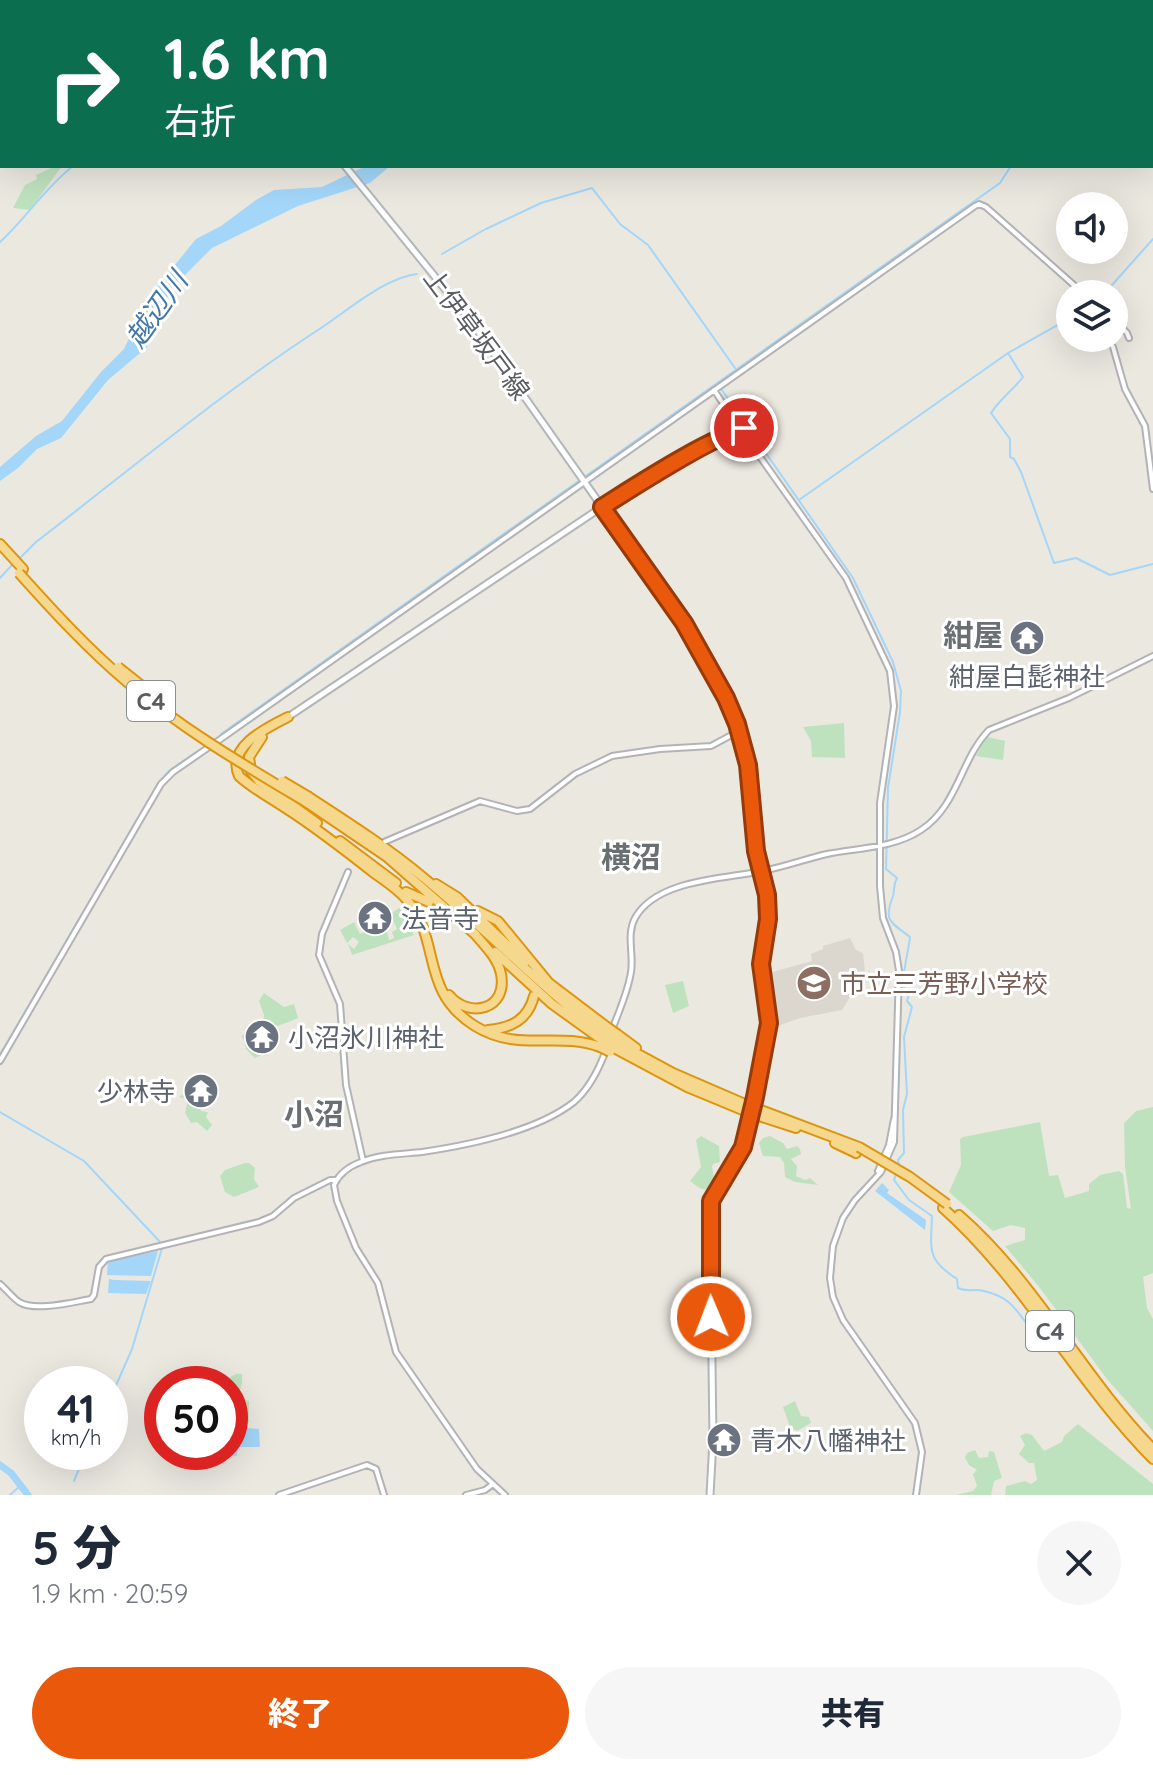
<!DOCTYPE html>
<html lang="ja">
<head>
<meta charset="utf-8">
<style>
	body { margin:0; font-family:Quicksand,"Noto Sans JP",sans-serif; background:#f6f6f7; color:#1f2937; height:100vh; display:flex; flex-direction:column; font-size:30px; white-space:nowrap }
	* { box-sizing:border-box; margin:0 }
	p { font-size:26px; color:#747a83 }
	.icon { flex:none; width:44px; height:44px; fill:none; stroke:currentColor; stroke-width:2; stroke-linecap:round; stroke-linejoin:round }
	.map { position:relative; height:1495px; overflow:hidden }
	.sheet { display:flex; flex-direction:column; background:#fff; flex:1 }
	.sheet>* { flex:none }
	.guide { position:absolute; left:0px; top:0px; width:1154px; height:168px; box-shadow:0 8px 32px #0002; background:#0b6e4f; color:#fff; overflow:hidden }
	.controls { position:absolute; left:1056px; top:192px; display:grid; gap:16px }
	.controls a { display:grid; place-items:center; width:72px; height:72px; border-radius:50%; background:#fff; box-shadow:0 8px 32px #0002; font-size:40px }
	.speed { position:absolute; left:24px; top:1366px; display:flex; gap:16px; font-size:40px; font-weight:700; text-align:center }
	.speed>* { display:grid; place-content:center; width:104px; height:104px; border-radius:50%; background:#fff; box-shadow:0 8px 32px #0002; line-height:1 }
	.speed small { font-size:20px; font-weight:400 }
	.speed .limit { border:12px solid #d22; background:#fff; color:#111 }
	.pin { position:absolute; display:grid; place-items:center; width:68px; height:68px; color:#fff; margin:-34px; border:4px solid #fff; border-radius:50%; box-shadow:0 2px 8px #0007 }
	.me { position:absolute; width:88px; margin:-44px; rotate:359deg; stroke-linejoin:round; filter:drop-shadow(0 0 6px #0008) }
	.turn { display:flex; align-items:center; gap:28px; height:168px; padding:0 32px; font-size:36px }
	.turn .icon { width:104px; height:104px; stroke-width:2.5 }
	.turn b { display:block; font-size:56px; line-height:68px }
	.round { display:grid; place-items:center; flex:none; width:84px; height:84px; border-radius:42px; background:#f6f6f7 }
	.overview { display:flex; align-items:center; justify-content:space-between; height:136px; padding:0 32px }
	h1 { font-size:48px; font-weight:800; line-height:60px }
	.button { display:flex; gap:16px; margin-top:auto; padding:16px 32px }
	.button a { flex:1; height:92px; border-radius:48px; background:#ea580c; color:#fff; font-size:32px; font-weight:800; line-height:92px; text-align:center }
	.button a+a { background:#f6f6f7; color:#1f2937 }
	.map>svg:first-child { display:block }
	.education { fill:#dbd7cf }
	.green { fill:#bfe2be }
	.water { fill:#a3d6f9 }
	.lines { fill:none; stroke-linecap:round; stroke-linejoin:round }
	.stream { stroke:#a3d6f9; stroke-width:2 }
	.river { stroke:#a3d6f9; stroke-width:7 }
	.tertiary-casing { stroke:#b1b3b7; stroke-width:8 }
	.secondary-casing { stroke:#b2b6ba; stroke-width:9 }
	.motorway-casing { stroke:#dd950f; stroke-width:12 }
	.tertiary { stroke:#fff; stroke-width:4 }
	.secondary { stroke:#fff; stroke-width:5 }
	.motorway { stroke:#f5d78d; stroke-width:8 }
	.motorway-bridge-casing { stroke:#dd950f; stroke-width:12; stroke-linecap:butt }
	.motorway-bridge { stroke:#f5d78d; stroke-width:8 }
	.route-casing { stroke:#983908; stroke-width:20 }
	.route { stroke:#ea580c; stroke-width:14 }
	.labels { text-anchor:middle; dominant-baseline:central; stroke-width:6; stroke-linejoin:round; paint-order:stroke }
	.shield { fill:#fff; stroke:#8b8e90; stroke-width:2 }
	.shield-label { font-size:24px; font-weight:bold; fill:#595d60 }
	.street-label { font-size:26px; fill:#595d60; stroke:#fff }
	.worship-label { font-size:26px; fill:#5b616d; stroke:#fff; text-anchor:start }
	.education-label { font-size:26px; fill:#785e54; stroke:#fff; text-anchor:start }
	.water-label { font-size:28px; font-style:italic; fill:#4278a9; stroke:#fff }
	.quarter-label { font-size:30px; font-weight:bold; fill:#6a6f72; stroke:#fff }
</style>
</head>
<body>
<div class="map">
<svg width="1153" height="1495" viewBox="0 0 1153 1495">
	<rect width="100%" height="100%" fill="#ebe8e0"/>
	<path class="education" d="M850,938L856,950L863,953L865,972L842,1010L800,1018L772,1028L774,1009L765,974L812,961L811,954L823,949V946Z"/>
	<path class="green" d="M56,166H62L30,210L13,208L25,185L37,179L36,175Z
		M844,723L845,758L812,757L811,741L803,727Z
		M988,737L1005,741L1003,760L976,756L985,738Z
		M401,907L414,935L352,955L348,944L354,949L359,942L353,937L347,943L340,930L354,922L360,934L375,927L377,931H387L389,940L394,938L392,932L397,929L390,914Z
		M683,981L689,1006L673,1013L665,985Z
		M264,993L284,1007L294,1004L298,1018C285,1024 265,1029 255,1037L256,1041L263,1042L264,1054L255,1058L246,1049L242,1035L263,1024L264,1015L259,1001Z
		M192,1083L198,1087L201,1111L208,1112L206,1117L212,1125L207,1131L197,1122L191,1123L185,1113L188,1099L179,1097L189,1090Z
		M1153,1107V1273L1143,1277L1147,1308L1153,1319V1431L1107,1379L1040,1288L1005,1246L1025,1240V1228L1011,1225L993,1231L949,1192L961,1165L960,1139L963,1137L1040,1122L1049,1176L1058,1175L1065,1198L1089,1191V1184L1100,1175L1119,1171L1123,1174L1127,1208L1131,1209L1125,1166L1124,1123L1136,1111Z
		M701,1136L719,1146L720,1162L713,1164L712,1167L715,1183C707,1195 699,1188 690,1181L701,1167L696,1140Z
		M770,1136L783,1143L787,1149L797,1146L800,1149L801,1154L791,1159L797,1166L796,1176L805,1180L810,1178L818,1185L795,1182L785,1177L784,1163L780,1157L763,1156L759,1143L763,1138Z
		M245,1163H249L255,1168L254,1179L259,1187L234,1197L225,1192L220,1176L225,1170Z
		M236,1374H242C243,1382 241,1392 235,1397L249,1401V1423L230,1422V1384L222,1382Z
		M795,1401L801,1416L809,1417L811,1423L797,1431L790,1427L783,1407Z
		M1078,1424L1153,1484V1495H1005L1006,1486L1025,1481L1031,1484L1037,1480L1034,1463H1029L1019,1454L1025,1445L1020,1436L1026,1433L1032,1435L1044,1451L1062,1442L1064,1436Z
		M975,1450L979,1458L988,1457L989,1451L994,1452L1002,1478L994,1481L991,1495H956L973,1491L977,1486L973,1474L977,1470L969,1465L965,1458L967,1453Z"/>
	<path class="water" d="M366,166H390L370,183L298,206L212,248L171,289L157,321L160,328L146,348L108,380L61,438L37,449L18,468L0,481V467L36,436L62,421L101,372L124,349L149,297L196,239L221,226L256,200L274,190L322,187Z
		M882,1183L889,1190L887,1193L926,1220L925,1230L875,1191Z
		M158,1251L151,1276L107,1275L108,1261Z
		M109,1279L114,1280L151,1281L146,1294L108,1293Z
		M246,1428L259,1429L260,1447H239L238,1441L237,1456L231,1455L232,1436L239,1440L240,1431Z"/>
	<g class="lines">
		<path class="stream" d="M962,0L963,2
			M62,2V0
			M0,162L2,161
			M486,229L541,203L592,188L620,224L648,245L735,368
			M0,242C26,218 45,188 73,166
			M442,254L484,230
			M1104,294L1153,239
			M1008,353L1023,377C1013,390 1000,399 991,413L1010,439V457L1014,459L1021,472L1054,563L1076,558L1110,575L1153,564
			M717,383L853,578L893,662L901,691L900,712L888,788L886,869L897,878C893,885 895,889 893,896C883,922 891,922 910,937C908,956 901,973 905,993L909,994L907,1001L912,1007L904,1037L907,1094L903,1110L904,1153L898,1160L899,1165
			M799,500L1008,353L1070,318
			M18,560L36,542C130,470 221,393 321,328C347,311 386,277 417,274
			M0,578L13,564
			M221,734L1000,183L1011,166
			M0,1055L159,782L170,770L204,747
			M0,1112L84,1161L163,1245L132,1349L110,1399
			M896,1174L894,1180L909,1200L932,1216C931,1250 926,1259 957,1279L958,1288C968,1293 974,1288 984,1291C1013,1298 1016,1311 1033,1332
			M74,1481L86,1452
			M10,1495L21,1485"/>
		<path class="river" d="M1067,0L1071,2
			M1152,50H1153
			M0,1465L11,1473L28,1495"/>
		<defs>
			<path id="tertiary" d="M0,158H2
				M1114,319L1127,333L1129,338
				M1113,347L1125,389L1145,426L1153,489
				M714,390L732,417L743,425V433
				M602,507C623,494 726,427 743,433L846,578L890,671L894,706L880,803V886L883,918L896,952L899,971L894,1142L881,1172L855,1200L843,1218L833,1246L830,1278L833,1297L843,1320L915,1423L922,1452L916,1495
				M384,842L480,801L517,811L530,809L575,774L612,756L660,749L711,746L739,731
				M348,872L322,934L319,955L340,1004L346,1085L363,1161
				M612,1030C619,1011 628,992 631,972C634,954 626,935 635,918C657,879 725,879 762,871C784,867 805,859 827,854C858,848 894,848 921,830C958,806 960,760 989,730L1069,698L1153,656
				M0,1061L161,784L173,772L225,736L975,206L979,204L986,207L1084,294
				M878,1171L889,1145L894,1119
				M0,1284C6,1289 12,1297 19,1302C35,1312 73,1302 91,1299L94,1295L99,1267L106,1259L259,1222L273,1216L294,1198L330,1180H336
				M279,1495L367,1465L376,1469L384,1495
				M466,1495L485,1490L493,1484
				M505,1495L477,1469L396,1352L378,1283L356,1248L337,1201L334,1185C339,1174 350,1166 361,1162C379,1154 403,1154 422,1152C469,1145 536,1132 574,1102C590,1088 599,1069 606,1050"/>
			<path id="secondary" d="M244,2V0
				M345,166L471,321L667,599L699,648L737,724L748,765L756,851L768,904L761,964L769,1023L755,1097L743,1147L720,1183L710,1208L713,1440L710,1495
				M288,717L602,507"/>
			<path id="motorway" d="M0,544L23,569
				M288,717C266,728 226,747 239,776C254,790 273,799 290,811C319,830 346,851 374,873C385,881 398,889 407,900C442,941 419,991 475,1026C519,1053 556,1031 600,1047
				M262,737L249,757L251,771L259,781L317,823
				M309,797C349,823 388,848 424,878C486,929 540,987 604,1034
				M306,802L387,857L476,935
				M340,841L396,883
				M436,884L457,897L525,962
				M406,892L429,902
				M478,911L498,921L549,983L607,1027
				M495,952L552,1004L602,1040
				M449,995C469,1019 508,1010 501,974C498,958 484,945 474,933
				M488,1030C511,1028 528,1020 534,996
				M617,1034L636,1048
				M614,1041L673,1073L747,1105
				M612,1047L687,1087L745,1111
				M758,1109L859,1147
				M756,1115L796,1128
				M835,1143L856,1153
				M943,1208C1025,1281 1076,1381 1153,1459
				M959,1215C1036,1282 1082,1376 1153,1449"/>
		</defs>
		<use href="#tertiary" class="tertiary-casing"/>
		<use href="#secondary" class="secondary-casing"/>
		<use href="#motorway" class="motorway-casing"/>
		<use href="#tertiary" class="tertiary"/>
		<use href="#secondary" class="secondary"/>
		<use href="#motorway" class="motorway"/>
		<defs>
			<path id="motorway-bridge" d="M19,573C53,611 88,649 127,682C182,729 244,765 306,802
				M118,667L167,706
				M282,781L309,797
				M607,1027L617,1034
				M604,1034L614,1041
				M602,1040L612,1047
				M600,1047L610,1052
				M747,1105L758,1109
				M745,1111L756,1115
				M859,1147L910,1177L947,1204"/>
		</defs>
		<use href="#motorway-bridge" class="motorway-bridge-casing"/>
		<use href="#motorway-bridge" class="motorway-bridge"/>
	</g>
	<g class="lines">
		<defs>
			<path id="route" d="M711,1317V1201L743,1147L755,1097L769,1023L761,964L768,919L767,895L756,851L748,765L737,724L726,698L684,623L602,507C623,494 725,427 743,433L744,428"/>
		</defs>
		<use href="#route" class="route-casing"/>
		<use href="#route" class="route"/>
	</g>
	<defs>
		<symbol id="temple-disc" viewBox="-11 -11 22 22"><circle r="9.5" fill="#6b7280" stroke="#fff"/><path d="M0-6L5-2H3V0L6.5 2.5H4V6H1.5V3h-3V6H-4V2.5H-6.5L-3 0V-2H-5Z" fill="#fff"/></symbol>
		<symbol id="school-disc" viewBox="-11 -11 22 22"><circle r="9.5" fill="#8d6e63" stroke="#fff"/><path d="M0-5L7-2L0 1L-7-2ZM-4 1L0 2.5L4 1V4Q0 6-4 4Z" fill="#fff"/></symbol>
	</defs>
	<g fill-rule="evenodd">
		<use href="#temple-disc" x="1007" y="618" width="40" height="40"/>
		<use href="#temple-disc" x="355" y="898" width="40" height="40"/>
		<use href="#school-disc" x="794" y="963" width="40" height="40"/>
		<use href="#temple-disc" x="242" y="1017" width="40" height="40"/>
		<use href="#temple-disc" x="181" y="1071" width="40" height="40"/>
		<use href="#temple-disc" x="704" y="1420" width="40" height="40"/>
	</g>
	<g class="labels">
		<g class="shield">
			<rect x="127" y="681" width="48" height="40" rx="6"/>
			<rect x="1026" y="1311" width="48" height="40" rx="6"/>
		</g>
		<g class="shield-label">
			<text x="151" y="701">C4</text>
			<text x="1050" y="1331">C4</text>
		</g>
		<g class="street-label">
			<text transform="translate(477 334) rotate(53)">上伊草坂戸線</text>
		</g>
		<g class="worship-label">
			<text x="1027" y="676" text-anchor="middle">紺屋白髭神社</text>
			<text x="401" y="918">法音寺</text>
			<text x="288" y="1037">小沼氷川神社</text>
			<text x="175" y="1091" text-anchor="end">少林寺</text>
			<text x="750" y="1440">青木八幡神社</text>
		</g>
		<g class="education-label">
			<text x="840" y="983">市立三芳野小学校</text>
		</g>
		<g class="water-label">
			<text transform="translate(156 309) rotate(-55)">越辺川</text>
		</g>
		<g class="quarter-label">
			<text x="973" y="635">紺屋</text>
			<text x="631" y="857">横沼</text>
			<text x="314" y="1114">小沼</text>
		</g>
	</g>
</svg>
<div class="controls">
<a><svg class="icon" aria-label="sound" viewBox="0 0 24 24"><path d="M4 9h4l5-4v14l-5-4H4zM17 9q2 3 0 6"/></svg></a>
<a><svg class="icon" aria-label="layers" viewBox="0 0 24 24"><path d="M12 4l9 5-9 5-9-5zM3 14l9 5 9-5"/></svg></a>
</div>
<div class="speed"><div>41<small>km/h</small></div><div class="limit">50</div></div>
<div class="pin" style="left:744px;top:428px;background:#d93025"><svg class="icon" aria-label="arrive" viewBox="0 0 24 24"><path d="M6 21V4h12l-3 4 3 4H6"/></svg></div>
<svg class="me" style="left:711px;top:1317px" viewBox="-20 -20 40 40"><circle r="17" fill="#ea580c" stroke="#fff" stroke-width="3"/><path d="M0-11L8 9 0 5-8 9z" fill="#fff"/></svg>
<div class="guide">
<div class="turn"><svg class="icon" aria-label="right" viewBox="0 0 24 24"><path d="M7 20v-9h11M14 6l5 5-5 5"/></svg><div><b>1.6 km</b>右折</div></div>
</div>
</div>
<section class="sheet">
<div class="overview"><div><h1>5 分</h1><p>1.9 km · 20:59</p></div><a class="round"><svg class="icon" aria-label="close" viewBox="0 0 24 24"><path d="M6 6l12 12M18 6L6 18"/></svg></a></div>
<div class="button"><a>終了</a><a>共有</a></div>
</section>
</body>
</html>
